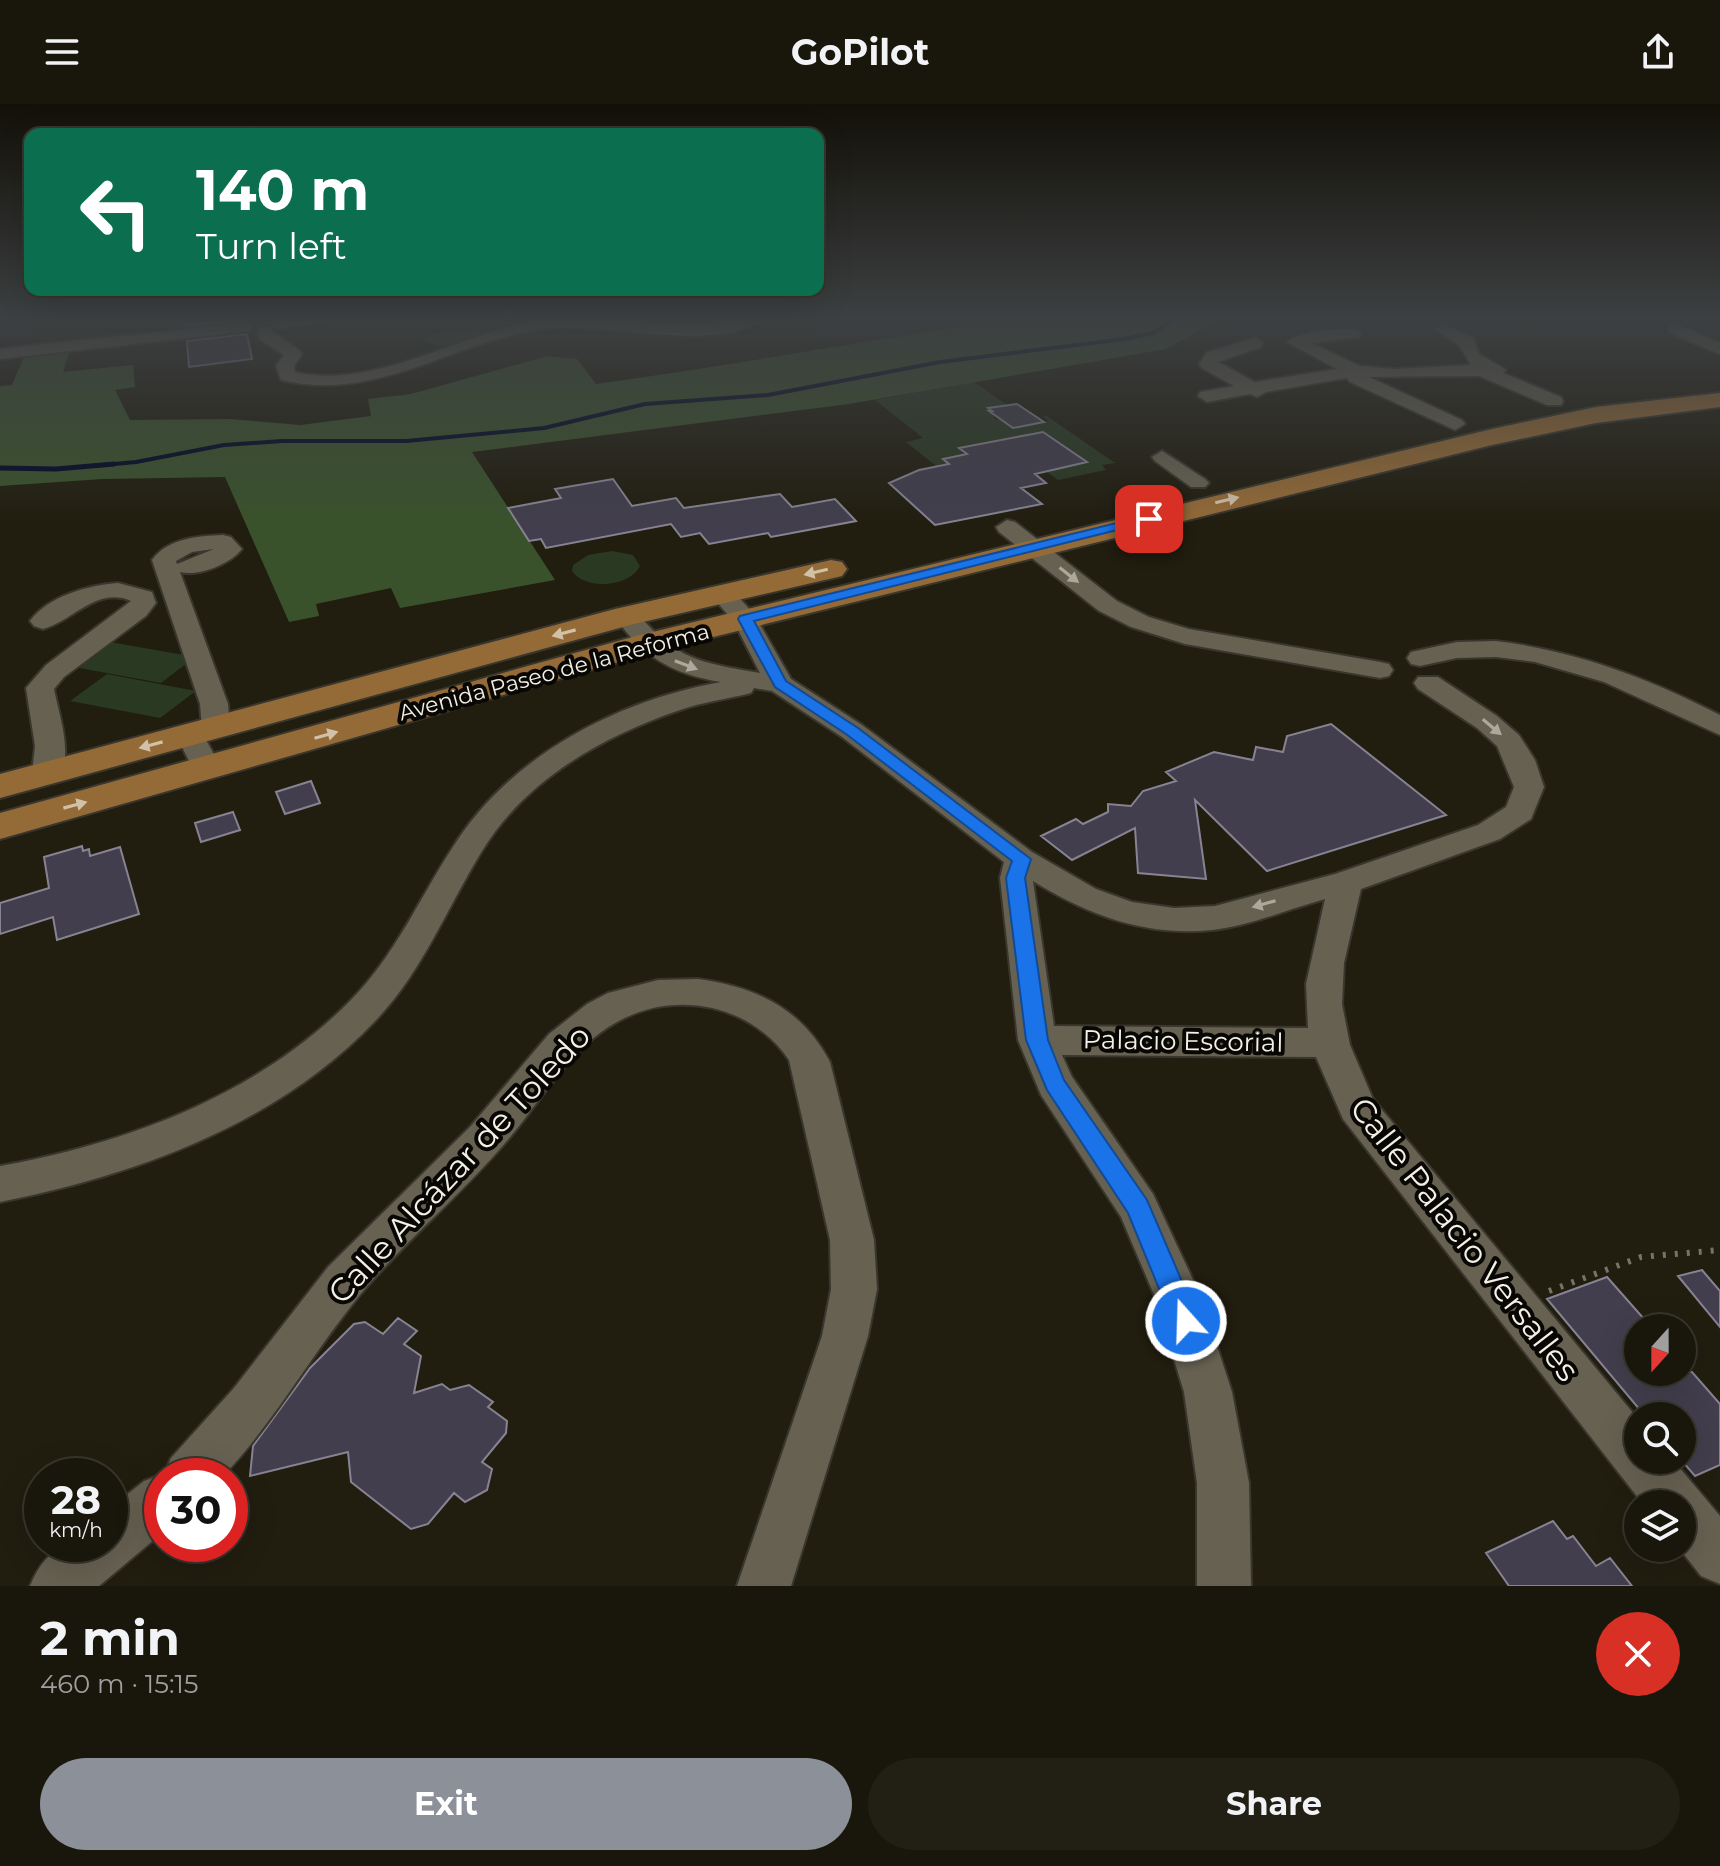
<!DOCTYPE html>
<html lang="en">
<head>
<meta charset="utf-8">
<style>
	body { margin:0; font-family:Montserrat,sans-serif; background:#221f14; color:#f1f3f6; height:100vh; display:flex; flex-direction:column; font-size:30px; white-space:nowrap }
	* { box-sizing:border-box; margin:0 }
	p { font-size:26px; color:#9f9f9d }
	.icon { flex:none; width:44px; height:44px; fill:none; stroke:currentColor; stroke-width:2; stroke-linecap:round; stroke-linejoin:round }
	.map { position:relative; height:1482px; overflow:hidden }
	.drawer { display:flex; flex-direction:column; background:#19160b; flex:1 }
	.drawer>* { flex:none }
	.banner { position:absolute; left:24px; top:24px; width:800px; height:168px; border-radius:16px; box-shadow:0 8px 32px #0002,0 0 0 2px #37352c; background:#0b6e4f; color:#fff; overflow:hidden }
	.needle { width:52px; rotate:201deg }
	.fabs { position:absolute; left:1624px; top:1210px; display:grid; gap:16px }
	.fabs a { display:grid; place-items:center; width:72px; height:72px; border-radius:50%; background:#19160b; box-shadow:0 8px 32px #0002,0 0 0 2px #37352c; font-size:40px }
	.speed { position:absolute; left:24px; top:1354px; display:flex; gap:16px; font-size:40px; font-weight:700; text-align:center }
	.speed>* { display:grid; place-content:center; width:104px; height:104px; border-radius:50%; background:#19160b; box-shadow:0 8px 32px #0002,0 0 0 2px #37352c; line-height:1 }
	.speed small { font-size:20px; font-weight:400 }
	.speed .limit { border:12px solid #d22; background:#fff; color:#111 }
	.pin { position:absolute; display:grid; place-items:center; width:68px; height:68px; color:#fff; margin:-34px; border-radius:16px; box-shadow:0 4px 12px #0006 }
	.me { position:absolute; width:88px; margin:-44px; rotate:340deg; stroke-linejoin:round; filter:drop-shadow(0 0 6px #0008) }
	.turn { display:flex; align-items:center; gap:28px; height:168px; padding:0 40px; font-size:36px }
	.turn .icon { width:104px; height:104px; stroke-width:2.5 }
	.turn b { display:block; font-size:56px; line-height:68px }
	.round { display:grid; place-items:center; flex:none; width:84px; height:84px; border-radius:42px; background:#221f14 }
	.overview { display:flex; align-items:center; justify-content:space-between; height:136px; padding:0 40px }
	h1 { font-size:48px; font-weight:700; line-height:60px }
	.primary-button { display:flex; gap:16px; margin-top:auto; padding:16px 40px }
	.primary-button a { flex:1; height:92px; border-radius:48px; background:#8c9099; color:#fff; font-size:32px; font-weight:700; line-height:92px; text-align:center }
	.primary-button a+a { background:#221f14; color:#f1f3f6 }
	header { display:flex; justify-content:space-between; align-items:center; height:104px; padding:0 40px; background:#19160b; font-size:36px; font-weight:700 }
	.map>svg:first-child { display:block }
	.green { fill:#2a3922 }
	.forest { fill:#3a522c }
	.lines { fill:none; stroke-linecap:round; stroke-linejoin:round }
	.stream-far1 { stroke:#000725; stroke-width:4 }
	.stream { stroke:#000725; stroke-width:5 }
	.building { fill:#423e4d; stroke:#878393; stroke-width:2 }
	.minor-casing { stroke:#39362e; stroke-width:4 }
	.major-casing { stroke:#39362e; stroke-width:4 }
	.path { stroke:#767367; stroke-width:6; stroke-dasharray:3 9; stroke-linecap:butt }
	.minor { fill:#666151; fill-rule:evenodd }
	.major { fill:#946a37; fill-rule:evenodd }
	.oneway { fill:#d2c1a9 }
	.oneway2 { fill:#aca89c }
	.route { fill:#1a73e8; stroke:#114b97; stroke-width:2 }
	.labels { text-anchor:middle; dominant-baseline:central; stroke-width:8; stroke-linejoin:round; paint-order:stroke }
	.far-street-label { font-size:22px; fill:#f3f0e7; stroke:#090703 }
	.street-label { font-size:26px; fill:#f3f0e7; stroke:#090703 }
	.near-street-label { font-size:32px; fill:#f3f0e7; stroke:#090703 }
</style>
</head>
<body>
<header><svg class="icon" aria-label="menu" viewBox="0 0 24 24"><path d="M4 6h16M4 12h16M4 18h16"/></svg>GoPilot<svg class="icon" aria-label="share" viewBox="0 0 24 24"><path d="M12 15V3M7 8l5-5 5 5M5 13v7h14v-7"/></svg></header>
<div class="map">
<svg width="1720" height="1482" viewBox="0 0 1720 1482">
	<rect width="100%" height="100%" fill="#211d0f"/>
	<path class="green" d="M478,217L501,224L441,243L419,235Z
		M974,278L1007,301L990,304V308L998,311L993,313L997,316L1027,311L1032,320L1048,317L1043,312H1047L1115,359L1102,361L1106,366L1058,376L1047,368L1086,358L960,344L964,351L944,355L949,360L936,362L906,338L923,334L875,296Z
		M612,447L633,451L640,462C630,483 585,487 572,467L573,461L588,451Z
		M110,538L195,553L161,579L74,563Z
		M107,570L196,587L160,614L70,597Z"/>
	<path class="forest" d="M957,213H1224L1166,245L849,300L472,348L555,476L400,504L391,484L316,500L319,512L289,518L225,373L102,375L0,382V282L12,281L25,251L70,246L63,268L133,261L135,283L115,286L130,316L230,315L300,321L371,312L368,295L411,290L548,252L577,255L596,280C720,263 842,241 965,222Z"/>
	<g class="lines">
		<path class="stream-far1" d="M92,362L136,358L224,341L282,337H406L544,324L645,300L768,291L940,258L1124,235L1153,229L1177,213"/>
		<path class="stream" d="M0,364L56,365L114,360"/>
	</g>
	<path class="building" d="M185,213H244L245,216L186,222Z
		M247,230L252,255L189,263L187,237Z
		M1017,300L1044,318L1013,324L989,307H992L988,304Z
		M1043,328L1087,358L1035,370L1046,379L1021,384L1042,400L935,421L889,379L919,366L949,360L943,355L967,350L959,344Z
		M613,375L632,402L676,394L684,404L780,390L792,403L835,395L856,417L771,433L768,429L709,440L700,429L681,433L671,420L546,444L541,435L529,437L508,404L561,394L555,385Z
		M1331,620L1446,711L1267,767L1195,696L1206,775L1138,769L1135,724L1072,756L1041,732L1076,715L1083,720L1108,708V700L1131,702L1143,687L1176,677L1166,668L1214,648L1253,656L1256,643L1283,648L1287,632Z
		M311,677L320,699L285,710L276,688Z
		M233,708L240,726L201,738L195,719Z
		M82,742L83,747L89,745L90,752L120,743L139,810L57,836L53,813L0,830V799L49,784L44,753Z
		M1702,1166L1720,1187V1223L1678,1172Z
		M1607,1173L1652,1224H1638V1268H1692L1720,1300V1361L1695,1372L1682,1357V1312H1645L1547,1195Z
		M398,1214L417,1227L404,1240L421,1252L414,1289L442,1280L450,1286L469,1281L493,1298L488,1303L507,1317L506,1329L482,1358L492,1365L487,1386L465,1398L454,1389L428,1420L411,1425L351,1378L348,1348L250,1372L253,1342L310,1264L354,1220L365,1218L383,1230Z
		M1553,1417L1567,1435L1573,1432L1596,1462L1610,1454L1632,1482H1509L1486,1449Z"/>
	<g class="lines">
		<defs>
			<path id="minor" d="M289,213H329L321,218L279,225L271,220L273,217Z
				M741,213H766C725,250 606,219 551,224C458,233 379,300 281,276L276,262L284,251L261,236L257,227L259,223H271L274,229L299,246L302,250L294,262L295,268C375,287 466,226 546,215C611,206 676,234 741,213Z
				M243,219L249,221L251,224L249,227L0,255V245Z
				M1443,220L1473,234L1479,250L1506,266L1503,269L1561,293L1563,297L1561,301H1547L1479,272L1369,273L1462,316L1465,320L1455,326L1350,278L1347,274L1266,288L1257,293L1250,290L1207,298L1198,292L1200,288L1234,282L1202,264L1199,260L1206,249L1255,234L1263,239L1261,243L1218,258L1255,278L1337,265L1287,238C1297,228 1351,220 1361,229L1359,233L1311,239L1360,262L1395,265L1471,261L1459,241L1435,225Z
				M1676,220L1720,239V250L1670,229L1668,225L1670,221Z
				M1162,347L1205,375L1209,379L1205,383H1191L1155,357L1152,353Z
				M1007,416L1015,418L1117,497L1149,513L1189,525L1380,558L1389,560L1393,566L1389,572L1380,574L1185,540L1131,523L1099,507L999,428L996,423Z
				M223,431L231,433L242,445C230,460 199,473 180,468L228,600L230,624L226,630L216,633L206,630L202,624L200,600L152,456C168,434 198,432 223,431ZM214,445L177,460L176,457L192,448Z
				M118,479L152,488L156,499L146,512L64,573L54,585C59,611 74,652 58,675L47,678L36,675L32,669L35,642L26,584L46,561L131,497C97,482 73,517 43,525L34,522L30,517C48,492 89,481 118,479Z
				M722,483L731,485L754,510L791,575L862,621L1032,748L1096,785L1132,798L1174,804L1215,802L1335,770L1478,721L1506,703L1514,683L1497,642L1477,624L1418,585L1414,579L1418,573H1438L1497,612L1519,631L1535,656L1544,683L1531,715L1500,735L1361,785L1344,859L1342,900L1350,941L1373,995L1638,1315V1356H1673L1720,1412V1480L1701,1472L1679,1444H1682V1400H1643L1343,1015L1316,953L1062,951L1072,973L1153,1090L1201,1193L1232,1288L1249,1379L1251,1482H1197V1379L1184,1288L1155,1193L1121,1113L1041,991L1018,936L1000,774L1004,758L842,633L772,587L754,584L751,589C727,595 703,598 680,606C603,632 525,676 482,747C447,804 422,868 376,916C278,1020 137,1071 0,1098V1062C128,1039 257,991 350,897C394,853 418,797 451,746C508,653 615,597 721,578C672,570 643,553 614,512L618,507H636C674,555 701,559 760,569L734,518L710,490L713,485ZM1033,777C1088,811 1146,833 1212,826C1249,822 1289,805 1325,795L1306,880L1308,924L1054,922Z
				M1496,537C1576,547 1648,574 1720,611V631L1604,578L1535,558L1496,553L1457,554L1420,562L1411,560L1407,554L1411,548L1457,538Z
				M190,622L200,625L222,665L218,671L207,674L196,671L176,631L180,625Z
				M698,875C757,883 802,905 830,958L874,1136L877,1185L868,1232L791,1482H737L822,1232L831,1185L830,1136L789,956C751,900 675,885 617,918C569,944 541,998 506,1038C460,1092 404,1138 359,1192C311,1251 275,1317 223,1372H162V1429L99,1482H30C48,1439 68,1440 110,1440V1404L144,1377L164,1370L171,1354L234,1284L328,1163L470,1023L549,930L587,900L608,889L658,876Z"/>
			<path id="major" d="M1720,289V303L1596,319L1492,341L660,546L0,735V709L636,532L1492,325L1596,303Z
				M831,456L842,458L847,465L842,472L634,520L0,694V670L615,505Z"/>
		</defs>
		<use href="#minor" class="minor-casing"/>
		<use href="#major" class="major-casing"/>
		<path class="path" d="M1549,1187L1641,1153L1720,1146"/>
		<use href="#minor" class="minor"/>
		<use href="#major" class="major"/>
	</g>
	<defs><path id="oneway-solid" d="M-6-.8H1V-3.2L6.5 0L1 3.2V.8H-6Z" transform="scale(2)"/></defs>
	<g class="oneway">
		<use href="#oneway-solid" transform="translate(1227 396) rotate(-13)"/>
		<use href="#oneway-solid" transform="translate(816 468) rotate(167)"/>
		<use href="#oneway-solid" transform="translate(564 529) rotate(165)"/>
		<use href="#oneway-solid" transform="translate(326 631) rotate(-16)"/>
		<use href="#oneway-solid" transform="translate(151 641) rotate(165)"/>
		<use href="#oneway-solid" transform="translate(75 701) rotate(-15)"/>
	</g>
	<g class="oneway2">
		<use href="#oneway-solid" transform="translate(1069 471) rotate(38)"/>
		<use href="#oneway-solid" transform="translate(686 561) rotate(21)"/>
		<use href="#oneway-solid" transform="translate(1492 623) rotate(40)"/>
		<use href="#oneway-solid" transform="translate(1264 800) rotate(164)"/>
	</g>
	<linearGradient id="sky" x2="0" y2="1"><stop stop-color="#121008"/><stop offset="0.51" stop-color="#3d4042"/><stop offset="1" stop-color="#3d4042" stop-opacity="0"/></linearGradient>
	<rect width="1720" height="421" fill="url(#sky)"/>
	<path class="route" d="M1149,411L1155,415L1153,417L754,517L786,577L858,624L1031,755L1025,774L1048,936L1064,976L1147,1096L1199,1217L1195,1226L1186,1229L1176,1226L1128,1109L1047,986L1026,936L1006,774L1012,757L846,630L775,583L738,515L740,512Z"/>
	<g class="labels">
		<g class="far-street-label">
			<text transform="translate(554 568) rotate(-15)">Avenida Paseo de la Reforma</text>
		</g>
		<g class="street-label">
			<text transform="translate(1183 937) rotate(1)">Palacio Escorial</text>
		</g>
		<g class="near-street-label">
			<text transform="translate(459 1060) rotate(-47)">Calle Alcázar de Toledo</text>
			<text transform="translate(1465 1135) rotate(52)">Calle Palacio Versalles</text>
		</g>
	</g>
</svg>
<div class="fabs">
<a><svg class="needle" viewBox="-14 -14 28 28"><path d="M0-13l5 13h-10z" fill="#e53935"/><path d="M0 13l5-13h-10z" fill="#9f9f9d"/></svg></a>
<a><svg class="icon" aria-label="search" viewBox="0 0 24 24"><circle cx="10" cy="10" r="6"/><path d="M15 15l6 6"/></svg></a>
<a><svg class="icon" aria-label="layers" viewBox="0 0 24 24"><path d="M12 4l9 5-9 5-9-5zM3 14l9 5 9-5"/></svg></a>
</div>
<div class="speed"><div>28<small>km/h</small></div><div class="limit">30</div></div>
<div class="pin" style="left:1149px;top:415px;background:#d93025"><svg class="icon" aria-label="arrive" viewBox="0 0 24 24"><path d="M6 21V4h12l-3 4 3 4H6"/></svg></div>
<svg class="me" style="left:1186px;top:1217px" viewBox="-20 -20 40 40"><circle r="17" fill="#1a73e8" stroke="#fff" stroke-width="3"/><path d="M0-11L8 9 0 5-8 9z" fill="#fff"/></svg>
<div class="banner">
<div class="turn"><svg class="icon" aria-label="left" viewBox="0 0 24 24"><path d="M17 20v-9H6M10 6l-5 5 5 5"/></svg><div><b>140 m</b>Turn left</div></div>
</div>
</div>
<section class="drawer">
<div class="overview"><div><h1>2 min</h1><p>460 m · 15:15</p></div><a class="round" style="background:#d93025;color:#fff"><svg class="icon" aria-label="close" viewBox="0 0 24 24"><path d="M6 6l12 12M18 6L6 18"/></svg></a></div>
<div class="primary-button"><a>Exit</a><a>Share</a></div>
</section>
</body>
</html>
